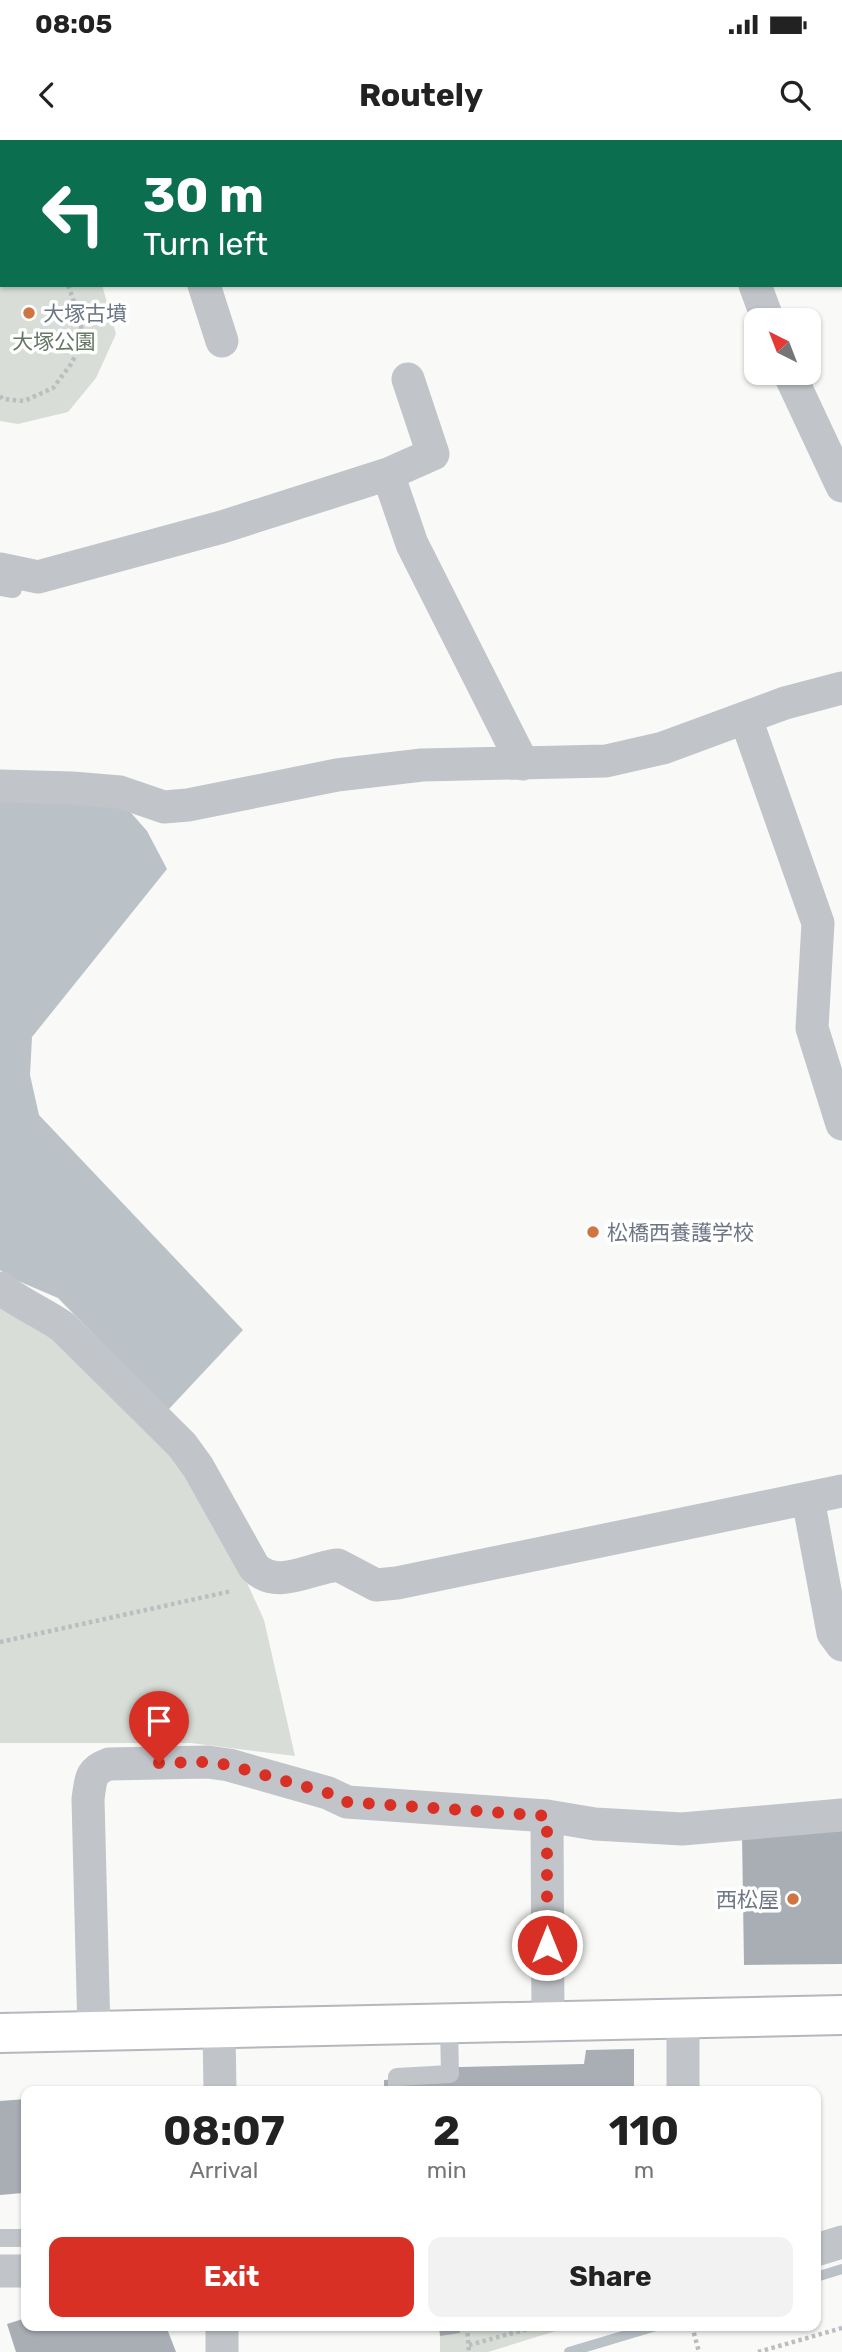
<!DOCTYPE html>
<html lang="en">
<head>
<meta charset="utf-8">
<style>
	body { margin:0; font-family:Rubik,"Noto Sans JP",sans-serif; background:#f2f2f2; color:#222; height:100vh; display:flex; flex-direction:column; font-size:26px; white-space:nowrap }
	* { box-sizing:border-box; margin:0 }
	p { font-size:23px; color:#767676 }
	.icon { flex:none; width:38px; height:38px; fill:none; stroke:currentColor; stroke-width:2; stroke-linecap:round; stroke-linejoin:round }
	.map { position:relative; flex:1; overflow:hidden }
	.sheet { position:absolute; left:21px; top:1946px; width:800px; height:245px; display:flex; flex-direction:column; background:#fff; border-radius:14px; box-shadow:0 2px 5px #0004 }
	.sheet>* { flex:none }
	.hud { position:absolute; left:0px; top:0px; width:844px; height:147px; box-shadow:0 2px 5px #0004; background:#0b6e4f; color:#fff; overflow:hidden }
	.needle { width:46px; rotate:318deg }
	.controls { position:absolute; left:744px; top:168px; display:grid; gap:14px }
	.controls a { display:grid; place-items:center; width:77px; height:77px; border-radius:14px; background:#fff; box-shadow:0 2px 5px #0004; font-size:35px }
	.pin { position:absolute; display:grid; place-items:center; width:60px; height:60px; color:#fff; margin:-72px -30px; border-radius:50% 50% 50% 0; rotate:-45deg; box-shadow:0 0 7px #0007 }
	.pin .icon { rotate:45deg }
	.me { position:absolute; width:77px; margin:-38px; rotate:0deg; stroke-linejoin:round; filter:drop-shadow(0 0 5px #0008) }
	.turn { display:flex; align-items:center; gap:24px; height:147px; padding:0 28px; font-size:32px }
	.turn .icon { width:91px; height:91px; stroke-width:2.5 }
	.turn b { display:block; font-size:49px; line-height:60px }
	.eta { display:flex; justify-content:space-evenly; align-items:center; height:119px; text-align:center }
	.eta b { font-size:42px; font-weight:700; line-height:49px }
	.cta { display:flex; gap:14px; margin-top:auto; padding:14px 28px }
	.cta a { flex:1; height:80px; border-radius:14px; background:#d93025; color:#fff; font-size:28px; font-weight:700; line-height:80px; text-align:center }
	.cta a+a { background:#f2f2f2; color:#222 }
	.status { display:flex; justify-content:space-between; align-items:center; height:49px; padding:0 35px; background:#fff; direction:ltr }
	.status svg { height:19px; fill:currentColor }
	header { display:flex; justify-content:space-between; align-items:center; height:91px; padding:0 28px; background:#fff; font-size:32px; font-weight:700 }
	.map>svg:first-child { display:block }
	.green { fill:#d8ddd7 }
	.water { fill:#bac2c7 }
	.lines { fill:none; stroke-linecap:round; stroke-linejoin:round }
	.stream { stroke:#bac2c7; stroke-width:10 }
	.building { fill:#a9aeb5 }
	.secondary-casing { stroke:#b4b7bc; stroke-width:42 }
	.path { stroke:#bbbdc0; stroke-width:4.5; stroke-dasharray:3.5 3.5; stroke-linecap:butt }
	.lane { stroke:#c1c4c8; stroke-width:18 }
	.street { stroke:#c1c4c8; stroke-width:33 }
	.secondary { stroke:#fff; stroke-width:38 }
	.route { stroke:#d93025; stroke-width:12; stroke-dasharray:0 21.6 }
	.poi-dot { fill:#cf7541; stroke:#fff; stroke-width:2.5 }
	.labels { text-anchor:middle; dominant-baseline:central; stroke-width:7; stroke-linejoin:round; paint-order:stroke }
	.poi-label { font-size:21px; fill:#6c7684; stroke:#fff; text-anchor:start }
	.park-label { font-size:21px; fill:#676; stroke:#fff }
</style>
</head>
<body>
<div class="status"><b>08:05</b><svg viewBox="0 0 49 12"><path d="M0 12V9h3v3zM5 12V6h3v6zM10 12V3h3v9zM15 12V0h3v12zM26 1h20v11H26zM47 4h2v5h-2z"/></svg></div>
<header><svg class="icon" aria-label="back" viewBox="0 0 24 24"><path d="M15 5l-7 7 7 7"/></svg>Routely<svg class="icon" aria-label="search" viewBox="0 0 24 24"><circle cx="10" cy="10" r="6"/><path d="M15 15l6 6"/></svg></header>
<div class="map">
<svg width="842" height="2212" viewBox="0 0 842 2212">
	<rect width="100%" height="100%" fill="#f9f9f7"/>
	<path class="green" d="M0,61L2,145H102L116,194L96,238L68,272L18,284L0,281Z
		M0,1167L63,1201L182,1324L239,1425L264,1480L295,1616L191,1603H0Z
		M440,2186H572L488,2212H440Z"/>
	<path class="water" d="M0,660L125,666L147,691L167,729L32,897L30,935L39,975L243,1190L168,1270L58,1158L16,1140L0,1130Z"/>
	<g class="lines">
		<path class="stream" d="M816,2137L842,2129
			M569,2212L656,2186"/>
	</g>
	<path class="building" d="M842,1691V1824L744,1825L742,1694Z
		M634,1909V1951H384V1940L410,1938L421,1928L584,1924L586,1910Z
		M26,1959V2022L21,2023L23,2053L0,2055V1961Z
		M26,2178V2186H166L176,2212H16L7,2184Z
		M439,2186H459L460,2193L440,2196Z"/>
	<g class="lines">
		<defs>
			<path id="secondary" d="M0,1893L842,1875"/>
		</defs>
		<use href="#secondary" class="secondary-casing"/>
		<path class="path" d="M0,107L2,106
			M0,256L3,259L24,261L53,248L71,224L84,200L79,176L68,145
			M0,1502L232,1451
			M467,2186L469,2212
			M692,2186L699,2212
			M469,2205L539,2186
			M758,2212L842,2188"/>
		<path class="lane" d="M0,447L13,449
			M397,1951V1937L450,1934L449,1885
			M0,2098H26"/>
		<path class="street" d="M92,0V2
			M719,0V2
			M204,145L222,201
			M755,145L768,180
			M789,233L842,346
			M388,334L433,314L408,239
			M0,429L38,437L222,387L388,334L412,404L523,624
			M746,579L818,783L812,888L842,984
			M0,646L72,648L120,652L164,667L188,665L337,635L422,625L606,621L663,608L785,563L842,548
			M0,1148C19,1163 43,1173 63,1187L182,1305L198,1327L254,1427C277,1451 309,1428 338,1425L376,1445L397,1443L842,1351
			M808,1359L833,1493L842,1505
			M547,1676L548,1881
			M683,1878V1951
			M219,1890L220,1951
			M94,1893L88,1659C91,1640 89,1631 109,1624L208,1622L229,1625L328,1653L347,1662L547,1676L595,1684L682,1689L842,1675
			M816,2110L842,2102
			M0,2131H26
			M222,2212V2186"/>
		<use href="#secondary" class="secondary"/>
	</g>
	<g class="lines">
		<path class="route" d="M159,1623L208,1622L229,1625L328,1653L347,1662L547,1676V1805"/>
	</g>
	<g class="poi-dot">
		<circle cx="29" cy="173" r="7"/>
		<circle cx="593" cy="1092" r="7"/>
		<circle cx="793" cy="1759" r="7"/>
	</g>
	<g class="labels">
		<g class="poi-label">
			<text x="43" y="173">大塚古墳</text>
			<text x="607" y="1092">松橋西養護学校</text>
			<text x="779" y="1759" text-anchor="end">西松屋</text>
		</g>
		<g class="park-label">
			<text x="54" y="201">大塚公園</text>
		</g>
	</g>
</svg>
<div class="controls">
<a><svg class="needle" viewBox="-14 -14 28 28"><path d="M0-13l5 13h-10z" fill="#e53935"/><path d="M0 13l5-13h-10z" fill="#767676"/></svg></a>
</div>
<div class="pin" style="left:159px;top:1623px;background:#d93025"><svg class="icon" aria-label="arrive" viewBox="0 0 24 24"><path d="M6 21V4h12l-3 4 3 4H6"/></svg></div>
<svg class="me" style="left:547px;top:1805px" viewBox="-20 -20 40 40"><circle r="17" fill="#d93025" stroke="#fff" stroke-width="3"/><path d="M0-11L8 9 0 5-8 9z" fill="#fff"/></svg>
<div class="hud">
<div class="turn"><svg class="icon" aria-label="left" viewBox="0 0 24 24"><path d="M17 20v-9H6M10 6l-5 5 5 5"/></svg><div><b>30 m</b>Turn left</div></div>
</div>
<section class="sheet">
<div class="eta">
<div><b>08:07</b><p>Arrival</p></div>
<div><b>2</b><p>min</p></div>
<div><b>110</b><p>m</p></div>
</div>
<div class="cta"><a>Exit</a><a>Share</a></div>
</section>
</div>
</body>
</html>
